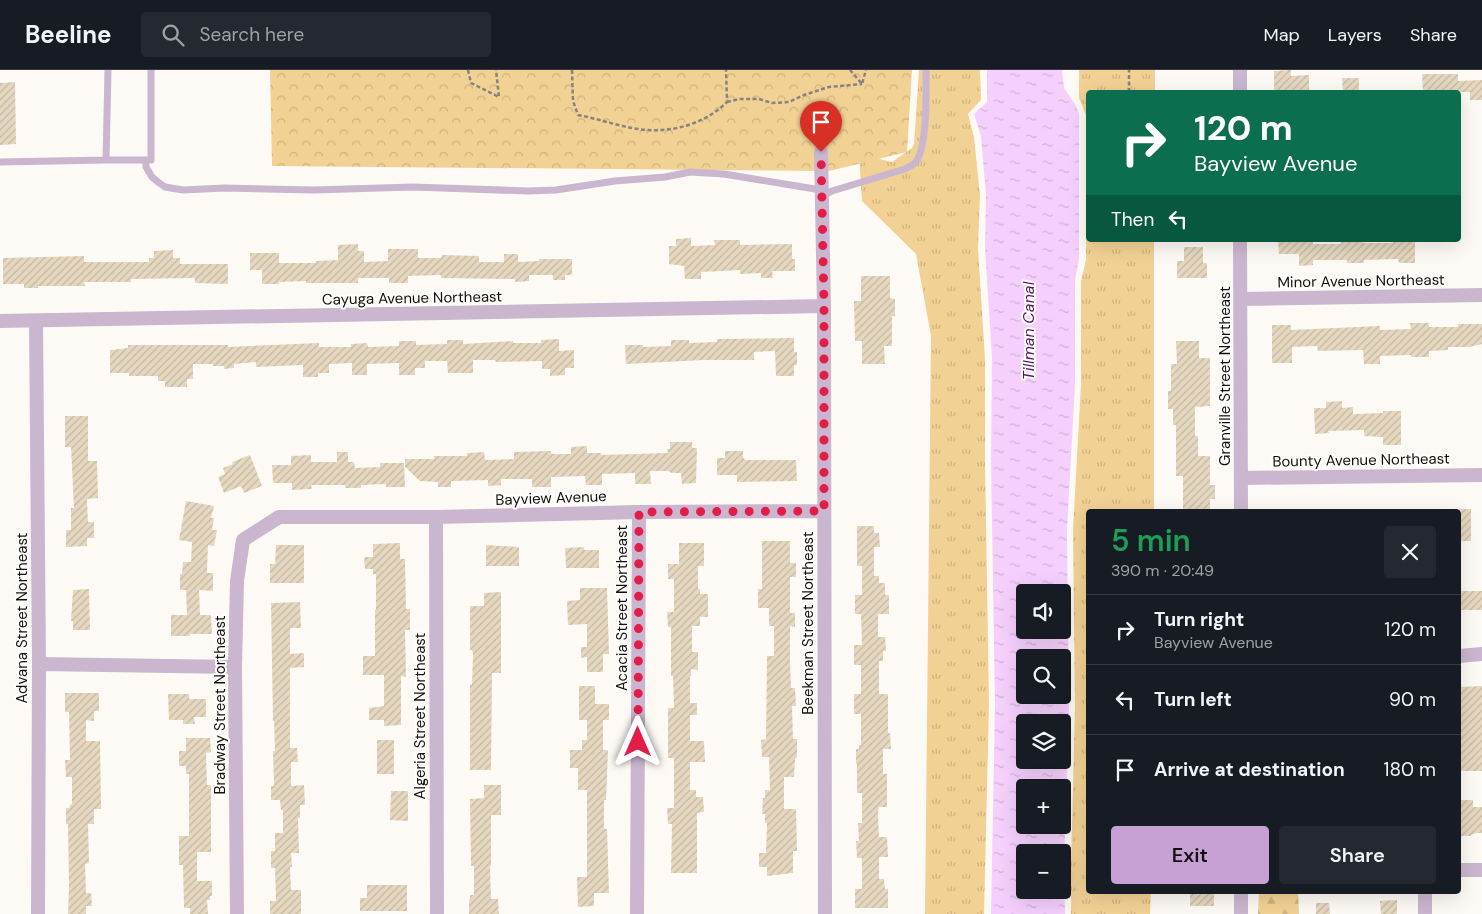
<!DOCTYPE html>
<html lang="en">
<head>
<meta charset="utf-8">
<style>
	body { margin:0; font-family:"DM Sans",sans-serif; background:#242831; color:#f1f3f6; height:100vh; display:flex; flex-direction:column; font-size:19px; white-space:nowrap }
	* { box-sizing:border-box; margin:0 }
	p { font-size:16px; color:#9ea1a6 }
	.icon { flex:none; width:28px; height:28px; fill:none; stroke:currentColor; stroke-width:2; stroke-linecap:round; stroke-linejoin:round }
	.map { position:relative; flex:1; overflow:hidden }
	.details { position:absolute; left:1086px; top:439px; width:375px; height:385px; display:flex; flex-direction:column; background:#171b24; border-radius:5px; box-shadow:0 5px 20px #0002 }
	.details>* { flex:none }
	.top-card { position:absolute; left:1086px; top:20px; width:375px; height:152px; border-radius:5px; box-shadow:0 5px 20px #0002; background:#0b6e4f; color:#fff; overflow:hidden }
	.fabs { position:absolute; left:1016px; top:514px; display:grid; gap:10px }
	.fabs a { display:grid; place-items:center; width:55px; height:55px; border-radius:5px; background:#171b24; box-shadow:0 5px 20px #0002; font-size:25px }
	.pin { position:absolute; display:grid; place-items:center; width:42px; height:42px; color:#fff; margin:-51px -21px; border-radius:50% 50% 50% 0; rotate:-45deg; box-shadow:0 0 5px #0007 }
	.pin .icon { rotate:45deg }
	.me { position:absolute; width:55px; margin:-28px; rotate:0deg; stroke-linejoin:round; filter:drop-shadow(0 0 4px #0008) }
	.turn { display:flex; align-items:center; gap:18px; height:105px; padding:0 25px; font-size:22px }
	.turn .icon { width:65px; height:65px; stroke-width:2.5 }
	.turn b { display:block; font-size:35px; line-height:42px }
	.then { display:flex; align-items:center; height:48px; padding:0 25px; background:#0003; gap:10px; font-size:19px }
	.round { display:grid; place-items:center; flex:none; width:52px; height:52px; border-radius:5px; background:#242831 }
	.head { display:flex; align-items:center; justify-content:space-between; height:85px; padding:0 25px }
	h1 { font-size:30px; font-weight:600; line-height:38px; color:#1e9e55 }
	.button { display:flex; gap:10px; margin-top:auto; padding:10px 25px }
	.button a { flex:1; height:58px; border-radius:5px; background:#c7a1d3; color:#111; font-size:20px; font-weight:600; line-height:58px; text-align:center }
	.button a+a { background:#242831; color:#f1f3f6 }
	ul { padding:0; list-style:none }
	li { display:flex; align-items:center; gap:15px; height:70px; padding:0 25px; border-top:1px solid #363941 }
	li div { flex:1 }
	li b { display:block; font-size:19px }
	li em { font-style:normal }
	header { display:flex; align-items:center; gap:30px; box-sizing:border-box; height:70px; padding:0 25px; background:#171b24; border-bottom:1px solid #363941 }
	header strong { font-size:24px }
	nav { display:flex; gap:28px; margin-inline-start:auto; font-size:18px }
	.search { width:350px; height:45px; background:#242831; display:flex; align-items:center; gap:12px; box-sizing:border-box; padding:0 18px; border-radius:5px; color:#9ea1a6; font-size:19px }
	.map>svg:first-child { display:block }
	.grass { fill:url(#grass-tufts) }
	.forest { fill:url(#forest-firs) }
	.park { fill:url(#park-crowns) }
	.water { fill:url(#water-ripples); fill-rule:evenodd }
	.building { fill:url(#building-hatch) }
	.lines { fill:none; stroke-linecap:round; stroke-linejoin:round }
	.path { stroke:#88847d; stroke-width:2.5; stroke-dasharray:4 2.5; stroke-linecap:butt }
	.lane { stroke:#cab6ce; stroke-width:7 }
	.street { stroke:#cab6ce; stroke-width:14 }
	.route { stroke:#e11d48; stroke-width:9; stroke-dasharray:0 16.2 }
	.labels { text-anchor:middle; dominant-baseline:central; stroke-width:4; stroke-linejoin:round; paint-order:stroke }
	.street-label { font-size:15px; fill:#130e06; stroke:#fff }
	.water-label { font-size:16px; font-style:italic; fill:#4e185a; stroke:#fff }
</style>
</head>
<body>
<header>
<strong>Beeline</strong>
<div class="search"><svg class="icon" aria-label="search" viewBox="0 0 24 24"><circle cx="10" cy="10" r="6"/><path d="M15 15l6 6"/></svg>Search here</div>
<nav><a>Map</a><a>Layers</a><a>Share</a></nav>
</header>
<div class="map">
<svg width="1482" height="844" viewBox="0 0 1482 844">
	<defs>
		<pattern id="grass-tufts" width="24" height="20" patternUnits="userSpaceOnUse" patternTransform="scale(1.25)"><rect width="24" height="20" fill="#f2d194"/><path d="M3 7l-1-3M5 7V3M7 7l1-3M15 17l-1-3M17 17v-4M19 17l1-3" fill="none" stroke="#cfb27e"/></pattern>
		<pattern id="forest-firs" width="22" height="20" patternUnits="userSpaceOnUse" patternTransform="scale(1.25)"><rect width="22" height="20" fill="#f2d194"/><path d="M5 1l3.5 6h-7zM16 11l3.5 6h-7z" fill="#cfb27e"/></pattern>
		<pattern id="park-crowns" width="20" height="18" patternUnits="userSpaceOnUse" patternTransform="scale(1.25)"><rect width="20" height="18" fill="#f2d194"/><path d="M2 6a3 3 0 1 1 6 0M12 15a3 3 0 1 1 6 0" fill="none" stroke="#cfb27e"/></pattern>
		<pattern id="water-ripples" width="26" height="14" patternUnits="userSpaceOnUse" patternTransform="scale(1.25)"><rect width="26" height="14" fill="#f5d0fd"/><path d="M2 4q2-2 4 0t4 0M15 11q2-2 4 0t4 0" fill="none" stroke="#d1b1d7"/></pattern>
		<pattern id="building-hatch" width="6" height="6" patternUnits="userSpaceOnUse" patternTransform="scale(1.25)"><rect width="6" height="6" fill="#e6d8c0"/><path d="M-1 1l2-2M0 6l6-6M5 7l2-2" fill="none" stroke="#c4b8a4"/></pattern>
	</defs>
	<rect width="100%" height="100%" fill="#fdfaf5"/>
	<path class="grass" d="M919,0H980L981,30L968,44L974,67L980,125L978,178L985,290V392L989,634L984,844H925L931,266L916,184L862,131L859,84L892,92L912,78L914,74Z
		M1079,0H1155V22H1089V170H1154V441H1089V821H1151L1150,844H1071V796L1075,637L1073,460L1081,314V211L1086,190V45L1079,28Z"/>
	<path class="forest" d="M1259,821H1298L1299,844H1258Z"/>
	<path class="park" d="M270,0H912L907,82L829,101L272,96Z"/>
	<path class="water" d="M987,0H1062L1064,18L1075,34L1079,44V189L1075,210V314L1067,460L1069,637L1064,796L1065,844H991L995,634L991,392L992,289L985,178L986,125L981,66L974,44L987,32ZM1025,522H1062V560H1025ZM1025,588H1062V625H1025ZM1025,652H1062V690H1025ZM1025,718H1062V755H1025ZM1025,782H1062V820H1025Z"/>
	<path class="building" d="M1291,0V6L1309,5V22H1274V1Z
		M1422,4H1458V11L1482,10V30H1470V22H1423Z
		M1342,8H1359V22H1343Z
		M15,12L16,74L0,75V13Z
		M691,168V176L715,175L714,170H740V175L792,174V189H795V201H772L773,208H761V203L740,204V200L701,202V209H685L684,196L669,194V176H676V169Z
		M1278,170H1313V174H1341V170H1363V173H1393V170H1415V193H1399L1398,189L1364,190V193H1347V190H1313V195L1299,196V184H1279Z
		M358,174V181H364V192L388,191V179H418V188H441L442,185L479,186V192H504V184H518V192L539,191V189H572V205H565V210H553V205H529V211L515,212V209L441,208V205L408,206V213H389V208H358V213H306V211L279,212V214H262V200H250V183H279V193H316V191L338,190V175Z
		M1184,177H1203V193H1207V208H1177V191H1184Z
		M173,180V188H180V194H228V214L195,213V208L131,209V212H84L85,216H38V218H24V214H3V188L84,186V192H149V188H154V181Z
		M861,206H890V228L895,229V246H892V276H884L885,294H862V271H855L854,231H861Z
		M1410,253H1429V257H1458V254H1482V274L1469,277H1448V280L1429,281V287H1411V285L1380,286V294H1364L1363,280L1318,281L1317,276L1292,277V293H1272V255H1291V260L1380,256V260L1411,259Z
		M794,268V282H797V295H794V306H776L775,281L754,282V290H704L626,294L625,275H643V277L671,276V270H689V273L717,272V269Z
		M559,269V281L574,280V298H565V305L550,306V299H542V291L496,292L495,290H473V303H448L447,291H425V298H415V305H399V293L367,294V305H352V293L329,294V303H318V307H303V295L256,297V292L234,294V298L224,299V296H213V294H193V309H187V317H165V311H158V306H129V303H110V280L128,278V275H228V277L319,273V277H351V274L367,273L368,277L399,276V271H416V275L447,274V270H463V274L513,271V273H541V270Z
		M1176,271H1199V288H1210V336L1195,337V366H1198V386H1210V415H1215V429H1210V441H1183V406H1176V355H1173V339H1168V321H1171V294H1177Z
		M1342,331V338L1353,337V344L1383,343V341H1401V375H1383V367L1364,366V360L1328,361L1329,363L1315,364L1314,338H1326V332Z
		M65,346H88V391H97L98,428L87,429L88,452H94V468H87V476L66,477V460H71V438H74L71,377H65Z
		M670,372H692V378H697L696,413L682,414L681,403H671L669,401H650L651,414H635V403L602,404V415H586L585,406L551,407V417H532V409H501V415L488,416V410L451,411V417H438V412L420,411L405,397V389H434V386H467V383L484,382L485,390L514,389V382L551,381V384H571V377L587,376V383H601V385L668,383L667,379H670Z
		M725,381H743V388H744L745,390H796L797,411L737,412V405H717V388H725Z
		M337,382H348V392H354L355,398L380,397V393H404L405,417H386V414L361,415V418H345V415H311L312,419L292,420V413H273L272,395H291V386L311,385V392H337Z
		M250,385L262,416L244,423L241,416L224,423L218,407L225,404L223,398L233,394L232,392Z
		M186,431L214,436L211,448H214L212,460H217L214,476L208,475L207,503H213V521L199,520L200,545H211L212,564H190V566H171V545H187L186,520H180V504H182L183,492H191L192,472L179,470Z
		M1459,439H1471V471H1459Z
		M857,456H874V463H879L880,477H874V506H879V513H885V525H889V544H878V567H885L886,581H883V591H879V624H888V663H890L891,679H883V704H887V737H879L878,743L879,767H887L888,787H879V809H884L885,819H888V838H855V819H862V788H857L856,771H859L858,753H862V723H857V694H856V679H859V675H861V644H854V624H861V595H854V575H862L861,544H855V525H862V496H857Z
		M762,471H790V493H796V507H790V543H795V557L790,556V590L791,618H795L796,636H792L793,669H797V687L795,689L794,707H784V739H796L797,781H793V803L767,806V797H759V783H766L767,753H765V744H762L763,728H765V720H770L769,687H762L761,670L766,669L767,586H774V556H769V538H758V519H762Z
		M400,473V489H405L406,539H410V560H405L406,607L401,606V655L384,656V650H369V638L384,636V605H363V586H375V540H376V504H373V499H365L364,487H373V474Z
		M679,473H704V496H698V519H700V524H708V547H700V556H692V582H698V600L691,599V606H690V633H697V645H690V671H704L705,692H690V720H696V727H703L704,742L697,743V803H671L672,754H668L667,738H674V688H668V638H674L673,606H671V557H668L667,542H674V509H668V494H679Z
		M276,475H304V513H270V494H275Z
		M486,475L519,477V496H486Z
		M584,477V480H599V498H566L565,478Z
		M580,518H607L609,584H603V602H587V587L581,588V577H587V554L568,555L567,531L580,530Z
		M89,519L90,560H73V551H71L73,520Z
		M1459,521H1482V540H1459Z
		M501,522V603H492L491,700H470V615L472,614L473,584L472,580H470V536H484V523Z
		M300,532L301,558H290V584L304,583V597L290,598V678H297L298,692H291V716L304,715L305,735H300V748H298L299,783H291L292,797H290L291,820H301V844H270V831H276L275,798H271V781H275V763H283V740H281L280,730H271V716H274L273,681H275L274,651H273L271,533Z
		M579,616H595V634H609V650H603V680H608L606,730H604V759H607L609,823H594V836L578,837L577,807H587V720H578V698H570V680H582V670H587V650H579Z
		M1482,616V701H1461V681H1459V640H1461V617Z
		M65,623H99V641H94V651L86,650V671H100L101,739H94V754H88L89,793L85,794L86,823H91L92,836H86V844H68L69,816L68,754H66V738H69L70,735L72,734V707H66L65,690H70L69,642H65Z
		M168,624H189V629H206V647H194L195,654H183V650H169Z
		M186,668H210L211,682L206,683L207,715H211V782H197V811H212V826H210V830H207L208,844H190V838H184L183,795H179V766H189V704H186V696H179V681H186Z
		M377,670H394V704H377Z
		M484,715H501V745H491V796H490L491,829H498L499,844H469V830L470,829V825H474V796H471L470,729L484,728Z
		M391,721H408V751L390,750Z
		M1459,730H1473V737H1482V763H1476L1471,765V766H1459Z
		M367,815H407V841H360V828H367Z
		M1190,821H1214V836H1190Z
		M1397,830V844H1381L1380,831Z
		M1316,833H1329L1330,844H1316Z"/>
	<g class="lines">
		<path class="path" d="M468,0L471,13L499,27L496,0
			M572,0L573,31L578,45C599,49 618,56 638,59C670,64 705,54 727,32L726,0
			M850,0L862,14L866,0
			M1129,22V0
			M727,32L739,29H759L772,33L789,32L804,25L829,17L862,14"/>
		<path class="lane" d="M108,0L106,90H151V0
			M146,90V97L152,107L158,112L165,117L183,120L225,118L314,120L413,117L528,121L556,120L615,111L665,107L690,102L724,104L821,120
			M0,92L106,90
			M822,126L832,121L905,99C908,97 913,95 915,93C928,78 926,20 926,0"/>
		<path class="street" d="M1240,0V22
			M821,82L824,236L825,844
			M1240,170L1241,441
			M1240,229L1482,225
			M0,251L824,236
			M36,251L39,594L38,844
			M1241,408L1482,405
			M436,447L437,844
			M1459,586L1482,584
			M39,594L235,597
			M1459,800H1482
			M1241,821V844
			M1425,821V844
			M237,844L235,597L237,511L243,470L279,447H436L639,442L824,441
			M637,844L639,442"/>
	</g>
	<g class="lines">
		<path class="route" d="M638,672L639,442L824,441V236L821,82"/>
	</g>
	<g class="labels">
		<g class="street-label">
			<text transform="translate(1361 211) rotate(-1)">Minor Avenue Northeast</text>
			<text transform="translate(412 228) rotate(-1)">Cayuga Avenue Northeast</text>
			<text transform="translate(1225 306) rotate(-90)">Granville Street Northeast</text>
			<text transform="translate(1361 390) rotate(-1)">Bounty Avenue Northeast</text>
			<text transform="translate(551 428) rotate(-2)">Bayview Avenue</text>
			<text transform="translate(622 538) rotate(-90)">Acacia Street Northeast</text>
			<text transform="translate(22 548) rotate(-90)">Advana Street Northeast</text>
			<text transform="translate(808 553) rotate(-90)">Beekman Street Northeast</text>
			<text transform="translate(220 635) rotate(-90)">Bradway Street Northeast</text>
			<text transform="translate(420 646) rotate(-90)">Algeria Street Northeast</text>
		</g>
		<g class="water-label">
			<text transform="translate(1028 261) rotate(-90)">Tillman Canal</text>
		</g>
	</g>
</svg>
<div class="fabs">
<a><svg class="icon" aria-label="sound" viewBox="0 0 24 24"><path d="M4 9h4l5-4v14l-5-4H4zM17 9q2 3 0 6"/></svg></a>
<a><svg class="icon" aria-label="search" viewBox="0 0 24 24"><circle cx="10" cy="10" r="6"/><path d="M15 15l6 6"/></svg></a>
<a><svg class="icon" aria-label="layers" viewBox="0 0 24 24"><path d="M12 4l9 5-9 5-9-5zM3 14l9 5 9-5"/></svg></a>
<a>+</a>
<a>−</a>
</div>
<div class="pin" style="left:821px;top:82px;background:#d93025"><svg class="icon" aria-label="arrive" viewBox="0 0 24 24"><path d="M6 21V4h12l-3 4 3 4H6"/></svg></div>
<svg class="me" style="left:638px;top:672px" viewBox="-20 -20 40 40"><path d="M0-17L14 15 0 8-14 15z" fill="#e11d48" stroke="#fff" stroke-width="4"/></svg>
<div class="top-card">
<div class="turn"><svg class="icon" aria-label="right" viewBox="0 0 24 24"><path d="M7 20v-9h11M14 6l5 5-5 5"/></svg><div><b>120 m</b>Bayview Avenue</div></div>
<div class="then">Then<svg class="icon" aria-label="left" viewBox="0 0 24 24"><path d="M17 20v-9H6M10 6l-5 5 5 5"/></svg></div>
</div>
<section class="details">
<div class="head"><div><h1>5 min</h1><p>390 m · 20:49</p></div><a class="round"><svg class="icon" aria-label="close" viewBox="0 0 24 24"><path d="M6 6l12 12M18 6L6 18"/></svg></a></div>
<ul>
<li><svg class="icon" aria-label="right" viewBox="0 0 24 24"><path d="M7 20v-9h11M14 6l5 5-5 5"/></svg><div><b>Turn right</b><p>Bayview Avenue</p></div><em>120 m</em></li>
<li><svg class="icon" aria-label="left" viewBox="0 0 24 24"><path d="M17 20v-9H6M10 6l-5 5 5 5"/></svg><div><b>Turn left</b></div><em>90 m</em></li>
<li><svg class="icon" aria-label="arrive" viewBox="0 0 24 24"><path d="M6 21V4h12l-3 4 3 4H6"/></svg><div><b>Arrive at destination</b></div><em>180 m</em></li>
</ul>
<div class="button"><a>Exit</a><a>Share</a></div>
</section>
</div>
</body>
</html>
